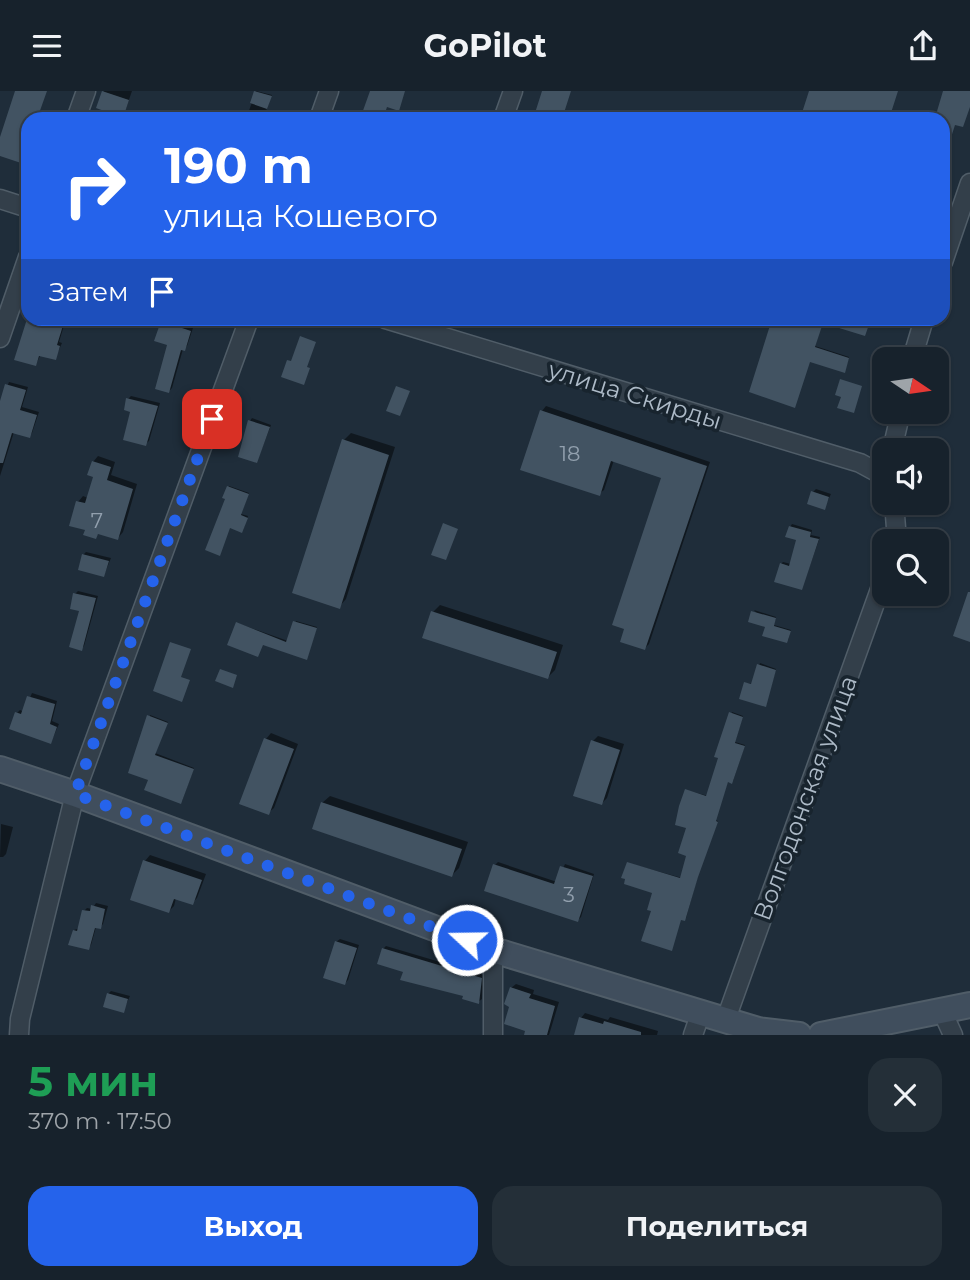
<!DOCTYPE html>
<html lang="ru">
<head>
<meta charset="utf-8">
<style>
	body { margin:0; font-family:Montserrat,sans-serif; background:#242f38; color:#f1f3f6; height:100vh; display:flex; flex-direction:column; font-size:26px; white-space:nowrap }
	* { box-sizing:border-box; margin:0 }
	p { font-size:23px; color:#9ea4a9 }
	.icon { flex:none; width:38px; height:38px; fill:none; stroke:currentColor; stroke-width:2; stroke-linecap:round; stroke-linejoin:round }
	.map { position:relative; height:944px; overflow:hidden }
	.sheet { display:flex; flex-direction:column; background:#17222c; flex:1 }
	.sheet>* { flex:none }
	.top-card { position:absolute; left:21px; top:21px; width:929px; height:214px; border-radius:21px; box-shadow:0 2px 5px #0004,0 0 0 2px #363f48; background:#2563eb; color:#fff; overflow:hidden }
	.needle { width:46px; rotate:103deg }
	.controls { position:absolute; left:872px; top:256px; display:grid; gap:14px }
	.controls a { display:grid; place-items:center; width:77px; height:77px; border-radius:14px; background:#17222c; box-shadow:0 2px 5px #0004,0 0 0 2px #363f48; font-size:35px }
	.pin { position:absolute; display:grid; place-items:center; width:60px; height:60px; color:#fff; margin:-30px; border-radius:14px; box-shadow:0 4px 10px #0006 }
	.me { position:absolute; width:77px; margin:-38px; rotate:291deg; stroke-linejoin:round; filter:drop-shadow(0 0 5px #0008) }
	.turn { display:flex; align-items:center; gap:24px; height:147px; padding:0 28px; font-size:32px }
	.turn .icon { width:91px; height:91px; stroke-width:2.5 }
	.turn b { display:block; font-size:49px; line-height:60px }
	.then { display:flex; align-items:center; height:66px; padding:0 28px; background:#0003; gap:14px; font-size:26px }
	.round { display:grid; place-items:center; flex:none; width:74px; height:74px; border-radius:21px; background:#242f38 }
	.overview { display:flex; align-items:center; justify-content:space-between; height:119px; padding:0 28px }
	h1 { font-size:42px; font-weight:700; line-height:52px; color:#1e9e55 }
	.button { display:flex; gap:14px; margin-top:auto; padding:14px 28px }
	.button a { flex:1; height:80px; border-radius:21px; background:#2563eb; color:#fff; font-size:28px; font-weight:700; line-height:80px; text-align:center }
	.button a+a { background:#242f38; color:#f1f3f6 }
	header { display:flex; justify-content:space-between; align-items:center; height:91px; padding:0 28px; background:#17222c; font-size:32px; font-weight:700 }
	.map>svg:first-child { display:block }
	.shadow { fill:#0007 }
	.building { fill:#425362 }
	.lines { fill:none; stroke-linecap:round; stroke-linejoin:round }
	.street-casing { stroke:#505d68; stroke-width:21 }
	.secondary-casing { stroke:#505d68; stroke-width:28 }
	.street { stroke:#333f4a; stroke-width:18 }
	.secondary { stroke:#404e5d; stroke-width:24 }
	.route { stroke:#2563eb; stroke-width:12; stroke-dasharray:0 21.6 }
	.labels { text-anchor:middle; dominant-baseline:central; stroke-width:7; stroke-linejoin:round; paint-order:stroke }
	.number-label { font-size:21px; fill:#92a0ae }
	.street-label { font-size:24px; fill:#adbac7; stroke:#18242e }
</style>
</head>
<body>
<header><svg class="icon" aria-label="menu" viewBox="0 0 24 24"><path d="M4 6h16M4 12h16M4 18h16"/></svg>GoPilot<svg class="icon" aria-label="share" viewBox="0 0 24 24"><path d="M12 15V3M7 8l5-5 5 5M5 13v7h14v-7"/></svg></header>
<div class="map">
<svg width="970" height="944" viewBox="0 0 970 944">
	<rect width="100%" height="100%" fill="#1f2d3a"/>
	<path class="shadow" d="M104,0H132L124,23L98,16Z
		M256,0L272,4L263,28H246Z
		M28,228H66L59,251L62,252L55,267L41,263L36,273L16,268Z
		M166,228L193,237L187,255L183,258L172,297L169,300V253L162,231Z
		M774,228H870L865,242L823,230L815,255L849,266L845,279L810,269L751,300Z
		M9,291L28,296L22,316L39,321L32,342L29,345L14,341L0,385V314Z
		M131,305L160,312L149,350L145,353L128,308Z
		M546,315L710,371L649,553L645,557L626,537L663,386L614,369L604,399L599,403L542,320Z
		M252,327L271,334L257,370L250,330Z
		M351,342L395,356L346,508L339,516L344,349Z
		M98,365L115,371L111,384L137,393L123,441L118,447L100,441L95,446L87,438L78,411L83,405L88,407L96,385L93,371Z
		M229,395L249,402L241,423L248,425L243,439L227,407Z
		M816,398L831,403L824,417L813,401Z
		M792,433L812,439L811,444L820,446L803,494L781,473L783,471L791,473L798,448L790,436Z
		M86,461L111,467L104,484L83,464Z
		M78,500L98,505L84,555L81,558V519L75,503Z
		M440,514L563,554L555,579L548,586L433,521Z
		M754,519L776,526L774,534L791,539L788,549L767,534Z
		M296,530L317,536L307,566L263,552L237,532L288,550Z
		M760,572L776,578L766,613L746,592L753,593Z
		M32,602L57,610L52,630L59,633L51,651L17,622L20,619L24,621Z
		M732,621L743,625L735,651L745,654L733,690H728L715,729L718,730L698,784L686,827L653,819L655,801L628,772L682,787L688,764L686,699L708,705Z
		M150,624L168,631L155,662L194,677L182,710L150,688Z
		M271,642L298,653L274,717L268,722L241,712L266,648Z
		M598,645L624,653L607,707L602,712L593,650Z
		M330,705L468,751L459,777L452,784L322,712Z
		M1,733L13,736L6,763L3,766H0Z
		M150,764L206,783L197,807L192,812L176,807L174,815L169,820L132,808L145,770Z
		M498,771L557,791L565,773L594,783L581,826L578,829L495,774Z
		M96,812L108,815L103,833L100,836H96L91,854L88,857L74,839L80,837L84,820L87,817L92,818Z
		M340,848L359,854L348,889L345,892L336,851Z
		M386,855L484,884L482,908L478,911L465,904L405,879L383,858Z
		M516,893L534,899L533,903L559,911L549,944H526L527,939L511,915V897Z
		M111,900L130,905L123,920L108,903Z
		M585,922L608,929L610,926L658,940L657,944H576L581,927Z"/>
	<path class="building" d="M15,0H47L37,28H28V51L21,72L0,65V46Z
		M102,0L129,9L123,27L96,17Z
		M254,0L272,5L267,18L250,12Z
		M370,0H405L399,20L387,16L383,28H360Z
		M542,0H571L562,28L535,22Z
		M809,0H898L889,28H800Z
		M943,0H970V16L963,36L955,34L946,62H943V28L935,27Z
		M27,228H65L57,254L60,255L56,269L39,265L36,275L14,269Z
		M772,228H871L865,245L823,232L815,256L849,267L845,282L810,271L795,317L749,301Z
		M161,230L191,240L185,260L181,259L169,302L155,298L167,254L154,250Z
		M300,245L316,251L307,276L310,277L304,294L281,286L287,269L291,270Z
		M840,288L862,295L854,322L837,317L841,306L835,304Z
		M5,293L26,299L20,319L37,324L30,347L12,342L3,372H0V310Z
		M396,295L410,300L400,325L386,320Z
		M126,307L158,315L146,355L123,349L130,321L124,319Z
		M540,319L707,375L645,559L620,551L624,538L612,534L661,387L611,370L600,405L520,379Z
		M248,329L270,336L257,372L238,366Z
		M342,348L389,364L340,518L292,502Z
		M92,370L111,376L107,389L133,398L118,449L98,443L96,448L83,444L85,439L69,435L76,410L85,412L93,386L87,384Z
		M227,395L249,403L241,424L248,427L242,442L230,437L220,465L205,459L225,408L222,407Z
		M811,400L829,406L825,419L807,413Z
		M443,432L458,438L446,469L431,464Z
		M789,435L811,441L810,446L819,448L802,499L774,491L780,472L789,475L796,449L785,446Z
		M82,463L109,470L104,486L78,479Z
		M968,501H970V551L953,545Z
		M73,502L96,507L82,560L69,556L79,520L70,518Z
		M431,520L557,561L548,588L422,547Z
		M751,520L776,527L774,535L791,540L787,552L762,545L765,536L748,531Z
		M293,530L317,537L307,569L263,554L258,566L227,554L236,531L286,551Z
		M170,551L191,558L181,586L190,589L182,611L153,600Z
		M757,573L776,579L766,616L739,608L744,591L751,593Z
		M220,578L237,584L233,597L215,590Z
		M27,605L55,613L50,633L57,636L51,653L9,638L15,621L21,623Z
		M729,621L743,626L735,652L745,655L732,693L728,691L716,730L718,731L698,786L685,830L681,829L672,860L641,850L651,820L647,819L652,802L624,793L625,788L621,787L627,771L680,787L686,765L678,762L686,737L675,734L679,715L685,698L706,705L718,667L714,666Z
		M147,624L168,632L155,664L194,678L181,713L144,699L148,689L128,682Z
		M264,647L294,658L269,724L239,713Z
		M591,649L620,659L602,714L573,705Z
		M321,711L462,758L452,786L312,738Z
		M143,769L202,789L193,814L174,808L169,822L130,809Z
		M493,773L554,793L560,775L593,785L578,831L484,800Z
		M91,814L105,818L101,838L95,837L89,859L68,854L73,839L77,840L82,819L90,820Z
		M335,850L357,857L345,894L323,887Z
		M382,857L482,887L479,913L462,908L463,905L400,889L403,881L377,873Z
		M510,896L531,903L529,907L555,915L547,944H524L525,940L504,933L509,916L504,913Z
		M107,902L128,908L124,922L103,916Z
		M579,926L603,933L604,930L641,941V944H574Z"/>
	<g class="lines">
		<defs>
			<path id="street" d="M76,28L86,0
				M319,28L329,0
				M503,28L513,0
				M0,108L28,117
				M943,171L970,92
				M385,228L860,372L884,385
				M0,247L28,166
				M912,268L924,228
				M892,359L901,320
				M894,411L897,450
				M942,920L953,944
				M726,928L884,487
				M19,944L20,928L75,703L249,228
				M493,944V859
				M693,944L701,921"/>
			<path id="secondary" d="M0,678L75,703L493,859L758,939L799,944
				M821,944L970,914"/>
		</defs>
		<use href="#street" class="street-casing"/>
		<use href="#secondary" class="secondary-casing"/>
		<use href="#street" class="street"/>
		<use href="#secondary" class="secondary"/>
	</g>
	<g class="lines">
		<path class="route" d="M212,328L75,703L467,849"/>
	</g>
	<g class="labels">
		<g class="number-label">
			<text x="570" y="362">18</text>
			<text x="97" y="429">7</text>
			<text x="569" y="803">3</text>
		</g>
		<g class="street-label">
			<text transform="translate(635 304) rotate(17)">улица Скирды</text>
			<text transform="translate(805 707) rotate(-70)">Волгодонская улица</text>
		</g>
	</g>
</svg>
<div class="controls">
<a><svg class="needle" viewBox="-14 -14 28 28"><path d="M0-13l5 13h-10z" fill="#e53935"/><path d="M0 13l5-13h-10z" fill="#9ea4a9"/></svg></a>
<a><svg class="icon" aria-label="sound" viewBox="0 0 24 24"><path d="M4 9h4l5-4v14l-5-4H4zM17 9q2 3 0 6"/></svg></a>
<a><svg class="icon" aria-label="search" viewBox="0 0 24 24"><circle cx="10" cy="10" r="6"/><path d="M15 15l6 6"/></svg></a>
</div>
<div class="pin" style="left:212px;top:328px;background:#d93025"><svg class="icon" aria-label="arrive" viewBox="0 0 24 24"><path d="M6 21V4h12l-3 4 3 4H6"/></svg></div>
<svg class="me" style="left:467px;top:849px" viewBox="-20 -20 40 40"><circle r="17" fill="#2563eb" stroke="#fff" stroke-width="3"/><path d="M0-11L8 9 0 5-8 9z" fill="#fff"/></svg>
<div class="top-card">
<div class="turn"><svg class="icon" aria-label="right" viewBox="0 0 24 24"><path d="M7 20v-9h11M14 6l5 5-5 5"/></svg><div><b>190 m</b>улица Кошевого</div></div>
<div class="then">Затем<svg class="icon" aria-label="arrive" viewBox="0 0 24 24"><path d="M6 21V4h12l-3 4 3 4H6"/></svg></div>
</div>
</div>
<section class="sheet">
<div class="overview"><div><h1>5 мин</h1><p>370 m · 17:50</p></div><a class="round"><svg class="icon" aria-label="close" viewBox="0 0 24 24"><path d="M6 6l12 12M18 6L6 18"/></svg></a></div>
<div class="button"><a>Выход</a><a>Поделиться</a></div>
</section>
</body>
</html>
